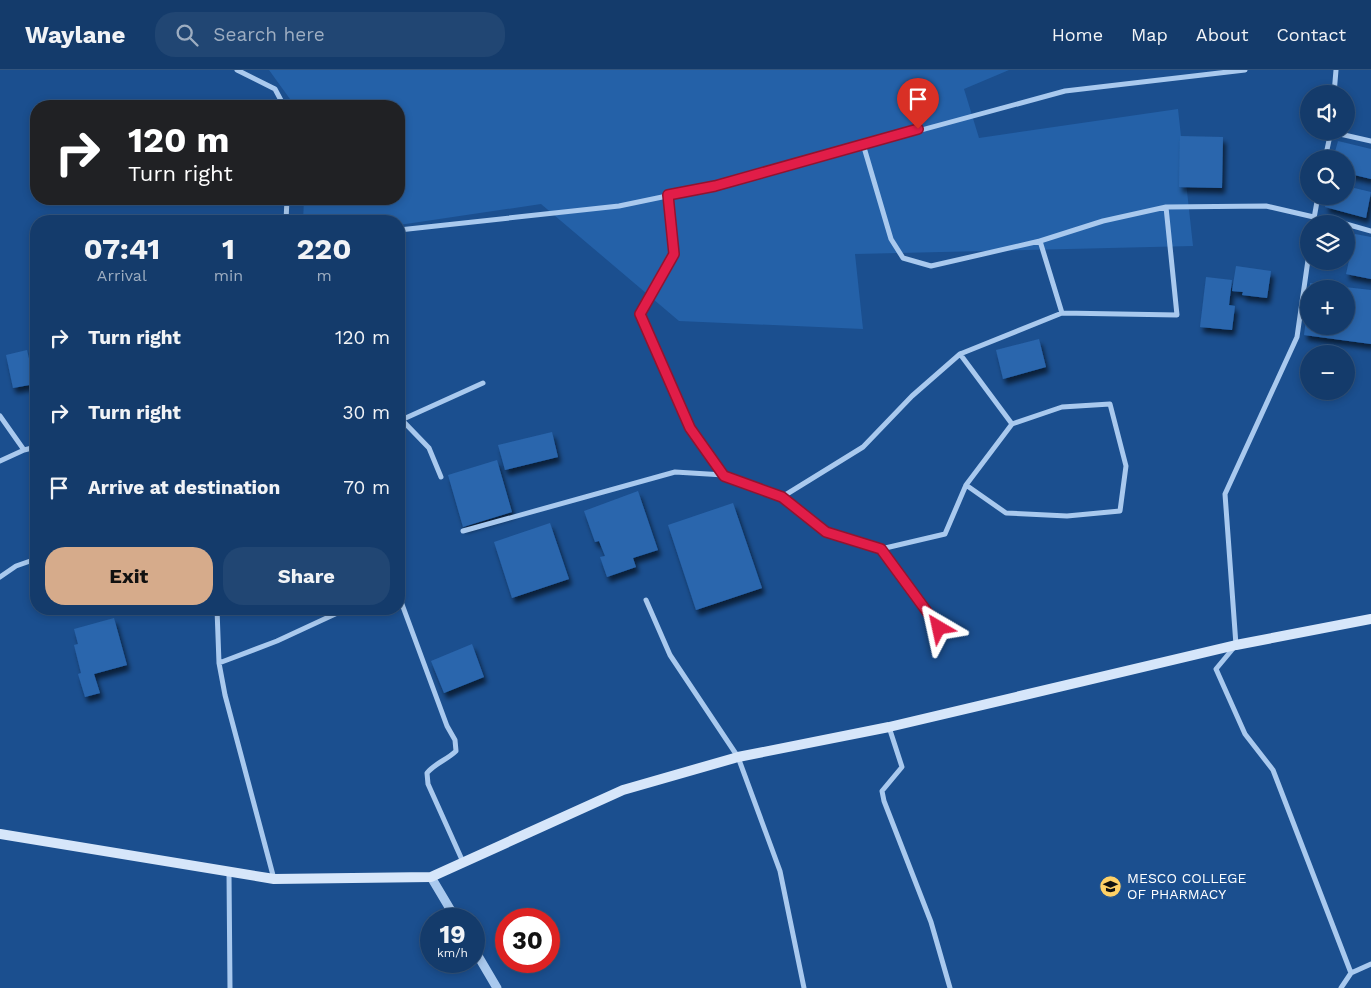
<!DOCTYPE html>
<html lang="en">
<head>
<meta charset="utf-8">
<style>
	body { margin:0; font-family:"Work Sans",sans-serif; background:#214673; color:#f1f3f6; height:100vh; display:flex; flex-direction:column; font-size:19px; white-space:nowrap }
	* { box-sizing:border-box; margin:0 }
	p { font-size:16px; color:#9dadc1 }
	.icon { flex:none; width:28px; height:28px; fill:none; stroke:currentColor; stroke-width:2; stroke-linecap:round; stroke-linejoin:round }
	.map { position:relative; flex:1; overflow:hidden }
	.panel { position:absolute; left:30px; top:145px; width:375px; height:400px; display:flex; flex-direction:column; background:#143b6b; border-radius:20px; box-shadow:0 2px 8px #0003,0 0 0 1px #33557e }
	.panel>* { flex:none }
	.banner { position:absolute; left:30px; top:30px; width:375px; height:105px; border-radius:20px; box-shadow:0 2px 8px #0003,0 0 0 1px #33557e; background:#202124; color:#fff; overflow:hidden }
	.tools { position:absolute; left:1300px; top:15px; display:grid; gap:10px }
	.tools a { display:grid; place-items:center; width:55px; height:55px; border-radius:50%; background:#143b6b; box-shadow:0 2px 8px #0003,0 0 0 1px #33557e; font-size:25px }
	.speed { position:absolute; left:420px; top:838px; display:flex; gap:10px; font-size:25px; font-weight:700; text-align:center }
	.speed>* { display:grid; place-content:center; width:65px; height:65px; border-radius:50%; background:#143b6b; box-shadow:0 2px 8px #0003,0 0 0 1px #33557e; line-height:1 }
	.speed small { font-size:12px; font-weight:400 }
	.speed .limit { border:8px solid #d22; background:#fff; color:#111 }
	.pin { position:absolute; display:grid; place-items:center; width:42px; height:42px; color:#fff; margin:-51px -21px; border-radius:50% 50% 50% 0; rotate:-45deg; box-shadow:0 0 5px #0007 }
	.pin .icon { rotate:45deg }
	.me { position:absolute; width:55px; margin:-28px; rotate:324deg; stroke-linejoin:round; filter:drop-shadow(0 0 4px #0008) }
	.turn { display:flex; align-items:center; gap:18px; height:105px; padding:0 15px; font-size:22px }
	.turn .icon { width:65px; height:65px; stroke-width:2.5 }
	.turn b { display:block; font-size:35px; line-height:42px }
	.eta { display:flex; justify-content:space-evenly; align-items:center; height:85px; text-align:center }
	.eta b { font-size:30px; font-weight:700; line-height:35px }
	.button { display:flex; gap:10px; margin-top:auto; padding:10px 15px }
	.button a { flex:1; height:58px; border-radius:20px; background:#d6ab8b; color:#111; font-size:20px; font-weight:700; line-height:58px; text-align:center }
	.button a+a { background:#214673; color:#f1f3f6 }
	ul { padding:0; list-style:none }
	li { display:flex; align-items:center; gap:15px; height:75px; padding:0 15px }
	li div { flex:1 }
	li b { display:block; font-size:19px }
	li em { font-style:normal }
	header { display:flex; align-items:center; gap:30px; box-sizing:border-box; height:70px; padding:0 25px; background:#143b6b; border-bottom:1px solid #33557e }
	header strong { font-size:24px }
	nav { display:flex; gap:28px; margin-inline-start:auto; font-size:18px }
	.search { width:350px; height:45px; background:#214673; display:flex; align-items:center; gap:12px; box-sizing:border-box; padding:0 18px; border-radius:20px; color:#9dadc1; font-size:19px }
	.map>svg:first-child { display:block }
	.green { fill:#2461a8 }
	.building { fill:#2a66ad; filter:url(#shadow) }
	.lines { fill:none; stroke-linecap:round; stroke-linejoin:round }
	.minor { stroke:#a9c9ee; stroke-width:5 }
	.tertiary { stroke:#a9c9ee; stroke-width:9 }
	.secondary { stroke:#d6e6fa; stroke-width:10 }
	.route-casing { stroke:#92132f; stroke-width:12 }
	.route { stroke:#e11d48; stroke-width:9 }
	.labels { text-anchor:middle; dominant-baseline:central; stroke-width:5; stroke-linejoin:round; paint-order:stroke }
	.poi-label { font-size:14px; fill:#fff; stroke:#1b4f8f; text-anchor:start }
</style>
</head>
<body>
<header>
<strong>Waylane</strong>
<div class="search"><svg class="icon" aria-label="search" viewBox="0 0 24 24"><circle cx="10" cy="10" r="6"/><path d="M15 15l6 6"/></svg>Search here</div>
<nav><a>Home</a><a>Map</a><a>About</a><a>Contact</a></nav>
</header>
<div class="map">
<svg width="1371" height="918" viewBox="0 0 1371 918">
	<defs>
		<filter id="shadow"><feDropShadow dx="3" dy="5.5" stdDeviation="2.5" flood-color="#0009"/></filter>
	</defs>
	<rect width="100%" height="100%" fill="#1b4f8f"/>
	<path class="green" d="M269,0H1009L964,19L979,68L1178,39L1193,176L855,184L863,259L679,251L541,134L399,155V151H303L304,129H399V36H295Z"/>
	<path class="building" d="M1180,66L1223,67L1222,118L1179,117Z
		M1338,71L1371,79V109L1346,103V89H1333Z
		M1346,116L1371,122L1366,148L1325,137L1328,126H1346Z
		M1355,164L1371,167V209L1346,204Z
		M1236,196L1271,201L1267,228L1242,225L1243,222L1232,221Z
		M1206,207L1232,210L1229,235L1235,236L1232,260L1200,257Z
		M1310,213L1371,220V274L1304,265L1308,234L1309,256H1346V219H1310Z
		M1039,269L1046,297L1003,309L996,280Z
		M27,280L35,314L13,318L6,285Z
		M552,362L558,387L505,400L498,375Z
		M497,390L512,442L463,457L448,405Z
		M638,421L658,480L633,488L636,497L607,507L600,487L605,486L599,471L595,472L584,441Z
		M733,433L762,518L696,540L668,455Z
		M550,453L569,509L512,528L494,472Z
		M114,548L127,595L94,604L100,623L85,627L78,604L81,603L74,575L78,574L74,559Z
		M472,574L484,607L444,623L431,591Z"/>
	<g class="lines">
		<path class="minor" d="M237,0L275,19L284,36
			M1334,24L1336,0
			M1331,62L1371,71
			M863,74L891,169L903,188L931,196L1040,171
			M1325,89L1331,61
			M668,125L674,184L641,241V249L690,358L724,405
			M1166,137L1103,151L1040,171L1062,243L1177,245L1166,137L1266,136L1344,154
			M286,151L287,129
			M1313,154L1318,126
			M1346,154L1371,161
			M399,160L619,136L715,116L1065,21L1245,0
			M1309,183L1297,267L1225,424L1236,575L1216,599L1245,664L1273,700L1351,903
			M960,284L912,326L863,377L782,427L826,462L881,479L945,464L966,415
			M399,336L401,349L429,378L441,407
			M0,346L24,380L0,391
			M399,351L483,313
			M1012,354L966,415L1006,443L1067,446L1120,441L1126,396L1110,334L1062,337L1012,354L960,284L1062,243
			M24,380L36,377
			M463,461L675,402L724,405L782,427
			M881,479L939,558
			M0,507L16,496L36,489
			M399,526L447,656L455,670L456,681C447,690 435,693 427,703L428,714L463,792
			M646,530L670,585L738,687L780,801L804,918
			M217,539L219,593L225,625L274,809
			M219,593L277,571L346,539
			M889,657L902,697L882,721L884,731L931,852L950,918
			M229,803L230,918
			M1341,918L1351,903L1371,894"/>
		<path class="tertiary" d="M431,807L456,849
			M474,879L497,918"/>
		<path class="secondary" d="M0,764L274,809L431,807L623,720L738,687L889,657L1236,575L1371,549"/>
	</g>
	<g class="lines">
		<defs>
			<path id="route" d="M918,59L715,116L668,125L674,184L640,244L690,358L724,406L782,427L826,462L881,479L939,558"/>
		</defs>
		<use href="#route" class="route-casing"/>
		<use href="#route" class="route"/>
	</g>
	<defs>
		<symbol id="university-disc" viewBox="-11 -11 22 22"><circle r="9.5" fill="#ffd166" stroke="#1b4f8f"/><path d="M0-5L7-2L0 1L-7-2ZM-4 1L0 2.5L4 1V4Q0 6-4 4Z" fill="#111"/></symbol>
	</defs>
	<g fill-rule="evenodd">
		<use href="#university-disc" x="1098" y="804" width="25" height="25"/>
	</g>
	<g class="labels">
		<g class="poi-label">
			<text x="1127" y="808">MESCO COLLEGE<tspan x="1127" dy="16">OF PHARMACY</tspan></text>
		</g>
	</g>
</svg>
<div class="tools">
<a><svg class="icon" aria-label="sound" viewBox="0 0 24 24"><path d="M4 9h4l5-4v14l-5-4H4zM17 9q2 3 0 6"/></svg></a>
<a><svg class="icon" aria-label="search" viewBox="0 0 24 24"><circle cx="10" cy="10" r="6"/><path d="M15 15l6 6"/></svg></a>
<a><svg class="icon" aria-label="layers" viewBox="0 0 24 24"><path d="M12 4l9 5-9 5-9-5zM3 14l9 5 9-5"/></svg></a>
<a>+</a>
<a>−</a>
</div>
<div class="speed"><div>19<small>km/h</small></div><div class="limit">30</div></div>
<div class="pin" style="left:918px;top:59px;background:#d93025"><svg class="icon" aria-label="arrive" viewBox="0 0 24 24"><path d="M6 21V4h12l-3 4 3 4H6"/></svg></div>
<svg class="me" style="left:939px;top:558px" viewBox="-20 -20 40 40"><path d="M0-17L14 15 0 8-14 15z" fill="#e11d48" stroke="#fff" stroke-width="4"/></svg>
<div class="banner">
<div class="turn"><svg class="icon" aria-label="right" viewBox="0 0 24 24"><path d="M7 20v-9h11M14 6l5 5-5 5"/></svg><div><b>120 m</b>Turn right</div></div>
</div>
<section class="panel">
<div class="eta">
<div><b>07:41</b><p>Arrival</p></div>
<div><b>1</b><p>min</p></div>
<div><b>220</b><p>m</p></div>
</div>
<ul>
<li><svg class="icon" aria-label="right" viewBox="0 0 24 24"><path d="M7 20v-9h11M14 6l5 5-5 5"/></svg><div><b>Turn right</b></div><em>120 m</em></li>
<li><svg class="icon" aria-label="right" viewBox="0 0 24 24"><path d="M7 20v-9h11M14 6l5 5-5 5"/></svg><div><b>Turn right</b></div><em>30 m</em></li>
<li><svg class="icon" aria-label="arrive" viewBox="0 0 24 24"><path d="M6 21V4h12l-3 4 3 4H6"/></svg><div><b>Arrive at destination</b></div><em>70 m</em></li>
</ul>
<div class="button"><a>Exit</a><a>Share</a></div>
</section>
</div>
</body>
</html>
